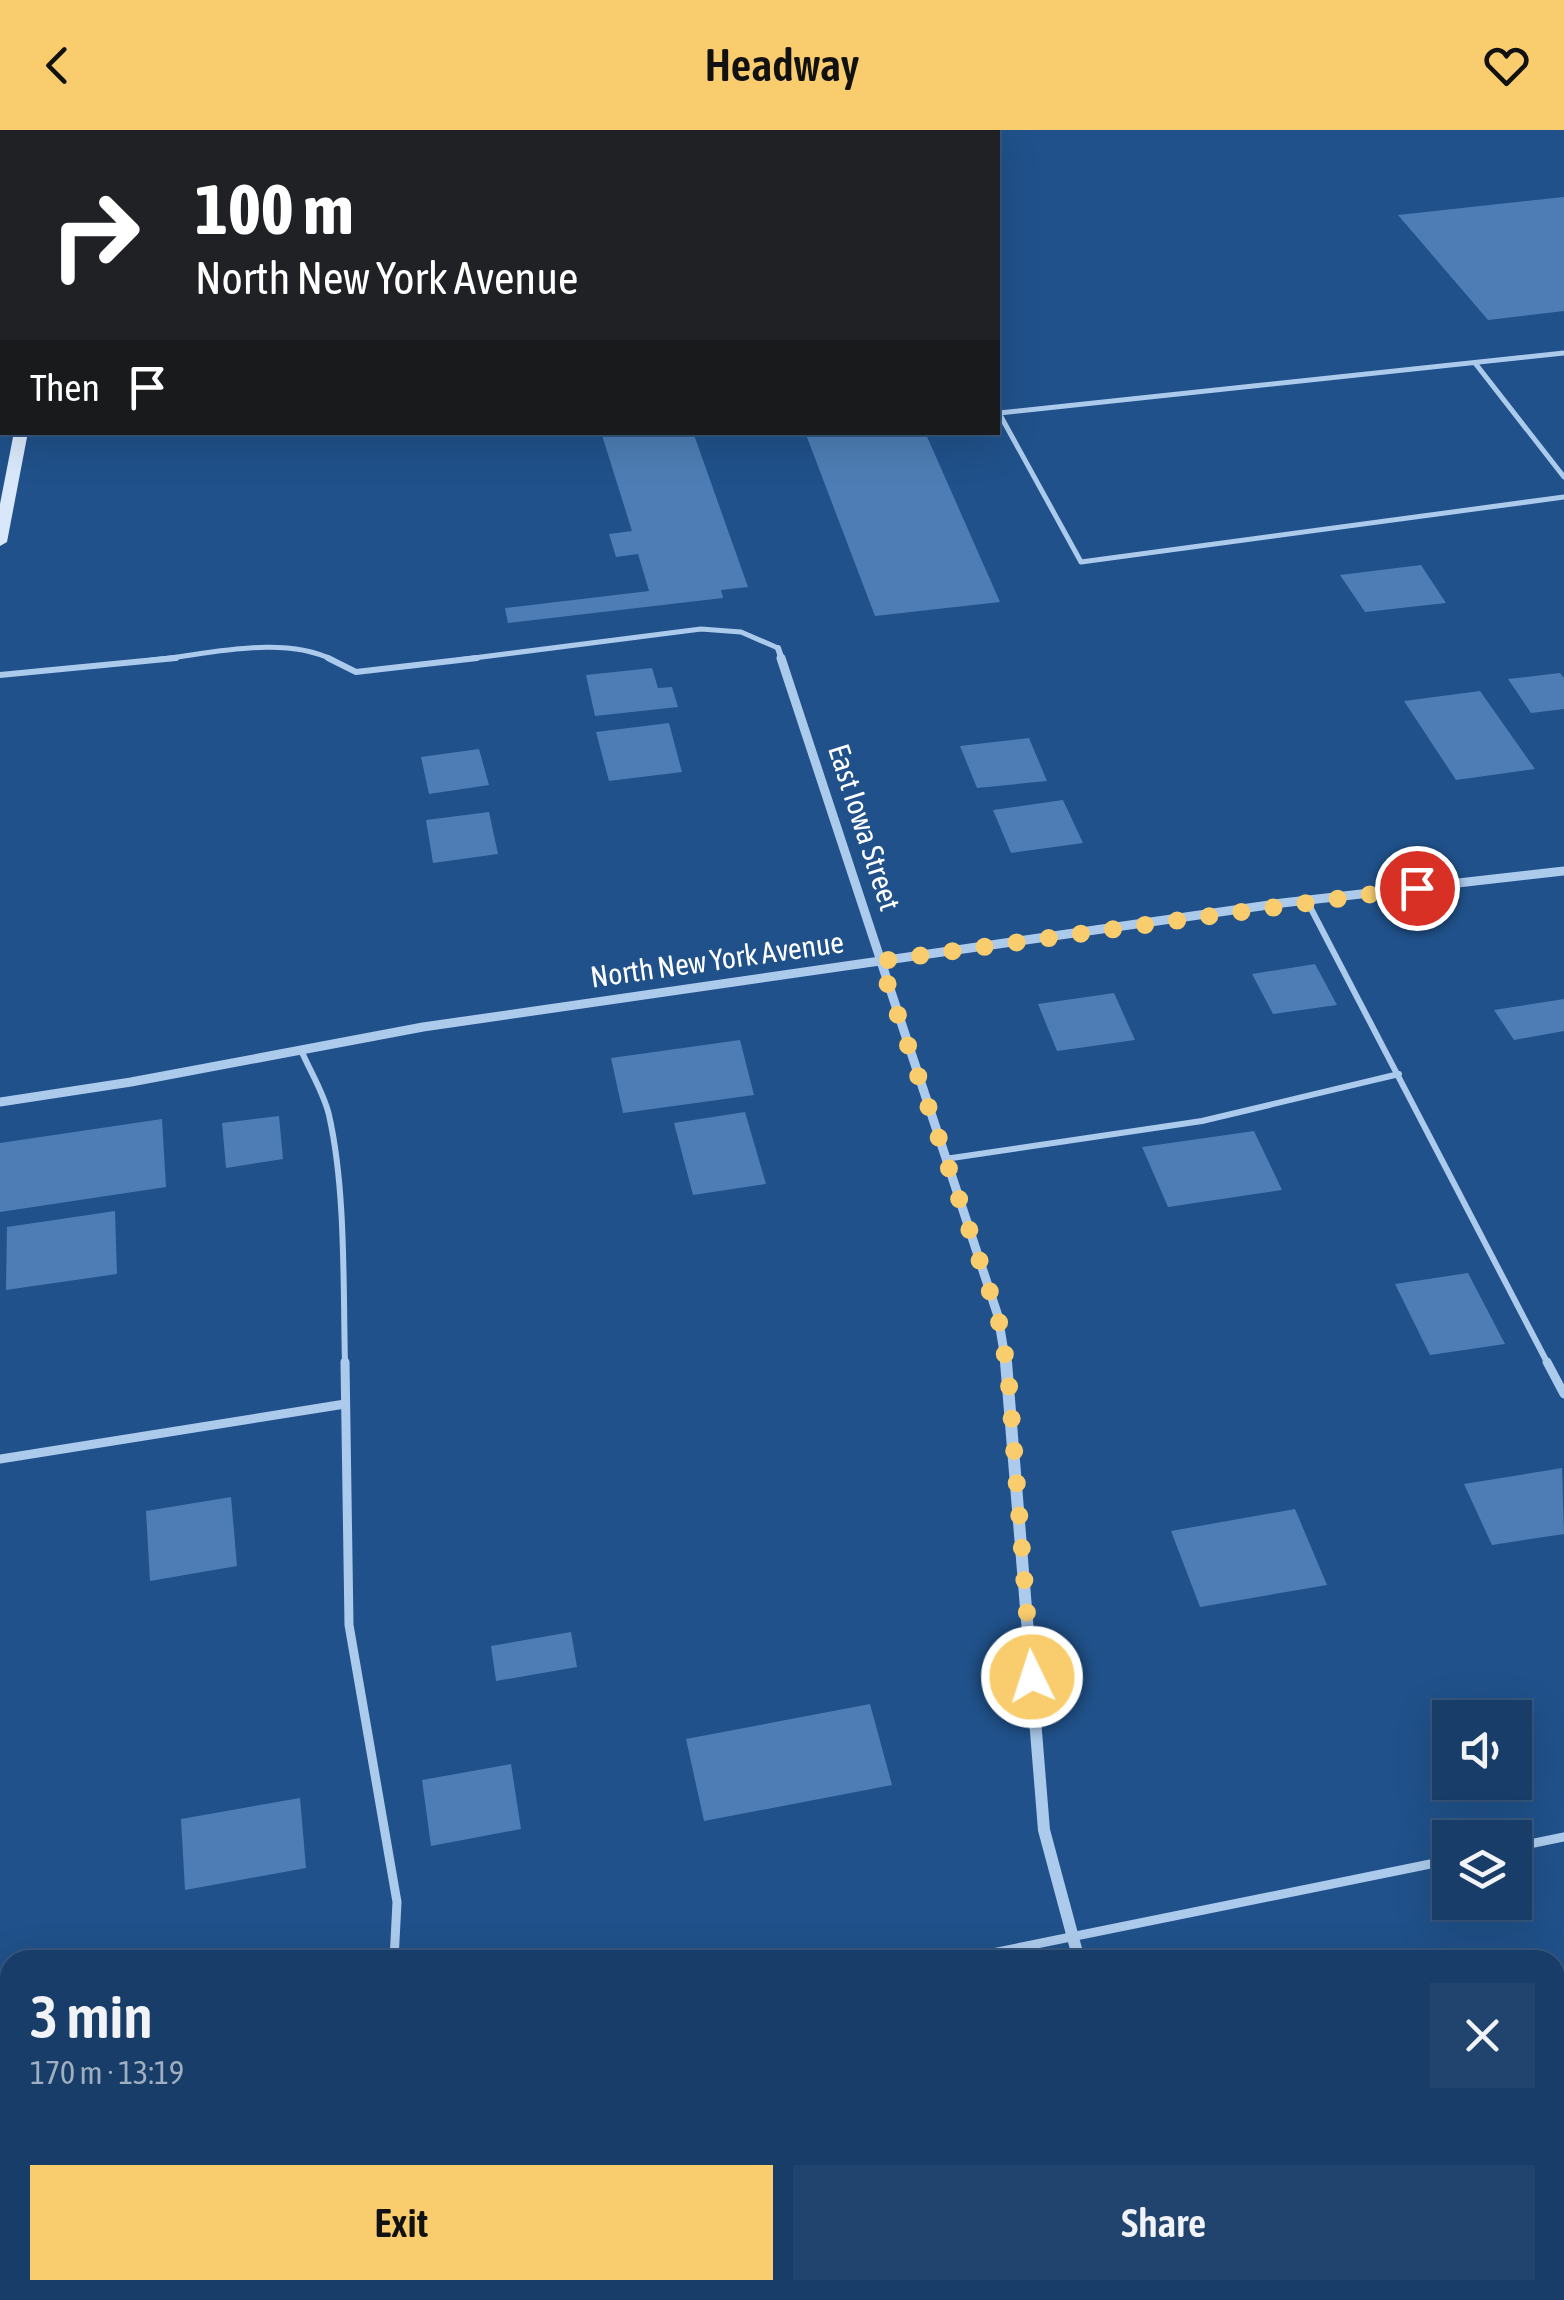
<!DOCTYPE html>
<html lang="en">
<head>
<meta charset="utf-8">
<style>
	body { margin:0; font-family:"Asap Condensed",sans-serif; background:#21446e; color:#f1f3f6; height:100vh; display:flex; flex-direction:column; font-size:38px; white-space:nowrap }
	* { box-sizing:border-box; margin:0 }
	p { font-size:32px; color:#9faec0 }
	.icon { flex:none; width:55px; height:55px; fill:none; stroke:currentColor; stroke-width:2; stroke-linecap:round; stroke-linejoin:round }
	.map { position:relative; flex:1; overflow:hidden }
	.drawer { position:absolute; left:0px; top:1820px; width:1565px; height:350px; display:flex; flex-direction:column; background:#183d68; border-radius:30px 30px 0 0; box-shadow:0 10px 40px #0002,0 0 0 2px #36567c }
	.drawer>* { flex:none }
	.guide { position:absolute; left:0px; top:0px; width:1000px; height:305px; box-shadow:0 10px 40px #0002,0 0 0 2px #36567c; background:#202124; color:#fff; overflow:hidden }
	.buttons { position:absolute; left:1432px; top:1570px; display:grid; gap:20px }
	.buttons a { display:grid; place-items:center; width:100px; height:100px; border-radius:0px; background:#183d68; box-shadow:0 10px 40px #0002,0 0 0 2px #36567c; font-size:50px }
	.pin { position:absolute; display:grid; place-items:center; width:85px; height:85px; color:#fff; margin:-42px; border:5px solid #fff; border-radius:50%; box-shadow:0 2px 10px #0007 }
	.me { position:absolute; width:110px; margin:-55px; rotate:356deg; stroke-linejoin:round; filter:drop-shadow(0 0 8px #0008) }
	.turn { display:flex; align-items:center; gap:35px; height:210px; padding:0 30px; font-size:45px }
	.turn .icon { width:130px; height:130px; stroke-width:2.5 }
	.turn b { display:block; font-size:70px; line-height:85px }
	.then { display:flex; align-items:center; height:95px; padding:0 30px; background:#0003; gap:20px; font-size:38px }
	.round { display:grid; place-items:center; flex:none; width:105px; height:105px; border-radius:0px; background:#21446e }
	.overview { display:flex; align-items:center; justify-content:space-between; height:170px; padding:0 30px }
	h1 { font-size:60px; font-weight:600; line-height:75px }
	.action { display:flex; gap:20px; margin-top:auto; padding:20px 30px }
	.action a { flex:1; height:115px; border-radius:0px; background:#f9cd6d; color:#111; font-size:40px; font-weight:600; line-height:115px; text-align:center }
	.action a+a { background:#21446e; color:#f1f3f6 }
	header { display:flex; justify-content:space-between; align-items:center; height:130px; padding:0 30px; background:#f9cd6d; color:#111; font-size:45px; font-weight:600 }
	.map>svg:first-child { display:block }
	.building { fill:#4d7db4 }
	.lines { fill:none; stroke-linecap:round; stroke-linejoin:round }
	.service-far2 { stroke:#accaeb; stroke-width:5 }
	.service-far1 { stroke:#accaeb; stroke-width:6 }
	.service { stroke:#accaeb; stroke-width:9 }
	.minor-far2 { stroke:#accaeb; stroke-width:6 }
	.minor-far1 { stroke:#accaeb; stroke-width:9 }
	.minor { stroke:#accaeb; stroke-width:12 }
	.secondary { fill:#d8e7f9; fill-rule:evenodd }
	.route { stroke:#f9cd6d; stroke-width:18; stroke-dasharray:0 32.4 }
	.labels { text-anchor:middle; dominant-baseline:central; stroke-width:8; stroke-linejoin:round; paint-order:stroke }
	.street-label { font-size:30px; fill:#fff; stroke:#20518a }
</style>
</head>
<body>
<header><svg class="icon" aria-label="back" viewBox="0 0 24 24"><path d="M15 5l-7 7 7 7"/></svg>Headway<svg class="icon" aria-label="heart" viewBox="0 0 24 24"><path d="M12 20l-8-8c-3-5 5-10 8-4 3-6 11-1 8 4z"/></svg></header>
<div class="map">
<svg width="1564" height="2170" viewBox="0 0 1564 2170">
	<rect width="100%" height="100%" fill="#20518a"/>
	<path class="building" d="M1564,67V181L1488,190L1398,85Z
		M601,302H693L748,457L721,460L723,468L508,493L505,478L649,461L638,424L616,427L609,404L632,401Z
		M805,302H925L1000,472L875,486Z
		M1421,435L1446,473L1365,482L1340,445Z
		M652,538L658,558L672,557L678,577L595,586L586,545Z
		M1560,543L1564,548V579L1531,583L1508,549Z
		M1480,561L1535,639L1456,650L1404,571Z
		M669,593L682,642L609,651L596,602Z
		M1029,608L1047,651L977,658L960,616Z
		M479,619L489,655L429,664L421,627Z
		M1063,670L1083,713L1011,723L993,680Z
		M489,682L498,724L433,733L426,690Z
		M1315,834L1337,875L1273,884L1252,844Z
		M1114,863L1135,910L1057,921L1038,874Z
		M1564,869V901L1514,910L1494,880Z
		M740,910L754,965L623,983L611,928Z
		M745,982L766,1054L693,1065L674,993Z
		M279,986L283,1029L226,1038L222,993Z
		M162,989L166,1057L0,1082V1013Z
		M1254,1001L1282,1060L1168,1077L1142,1017Z
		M115,1081L117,1144L6,1160L7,1097Z
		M1468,1143L1505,1214L1430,1225L1395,1154Z
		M1562,1338L1564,1404L1492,1415L1464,1354Z
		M231,1367L237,1436L150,1451L146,1381Z
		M1295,1379L1327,1455L1200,1477L1171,1401Z
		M571,1502L577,1537L496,1551L491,1516Z
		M870,1574L892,1655L704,1691L686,1609Z
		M511,1634L521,1699L431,1716L422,1650Z
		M300,1668L306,1738L185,1760L181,1689Z
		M10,2023V2127L0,2129V2025Z
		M594,2160H720L722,2170H595Z
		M827,2160H888L890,2170H813L828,2165Z
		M905,2160H1036L1038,2170H907Z
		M1335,2160H1483L1487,2170H1390L1387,2162L1338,2170Z"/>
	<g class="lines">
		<path class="service-far2" d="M95,2L139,0
			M1564,223L999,283L1081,432L1564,367
			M1475,233L1564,347
			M151,530C207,525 281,504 333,530
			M458,530L701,499L741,502L778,518"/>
		<path class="service-far1" d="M328,528L356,542L477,528
			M0,545L176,528
			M1307,771L1548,1234
			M301,920C310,941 324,963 329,985C346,1060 343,1156 345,1234
			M945,1029L1202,991L1399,944"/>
		<path class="service" d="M345,1232L349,1495L397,1772L394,1830
			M1547,1232L1564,1264
			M0,1329L345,1274
			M1515,1717L1564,1707
			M958,1830L1450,1730
			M370,2170L372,2160"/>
		<path class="minor-far2" d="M778,518L782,530"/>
		<path class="minor-far1" d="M781,528L998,1186L1006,1234
			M0,972L131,952L423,897L1282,773L1564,741"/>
		<path class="minor" d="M1006,1232L1044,1700L1079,1830
			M1174,2160L1177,2170"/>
		<path class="secondary" d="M71,0H83V2H71Z
			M14,302H28L7,412L0,416V374Z"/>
	</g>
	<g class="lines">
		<path class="route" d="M1032,1547L1008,1242L998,1186L880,831L1417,758"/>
	</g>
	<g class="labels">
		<g class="street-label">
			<text transform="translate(865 697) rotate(72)">East Iowa Street</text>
			<text transform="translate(717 829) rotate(-8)">North New York Avenue</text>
		</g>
	</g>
</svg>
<div class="buttons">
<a><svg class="icon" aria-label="sound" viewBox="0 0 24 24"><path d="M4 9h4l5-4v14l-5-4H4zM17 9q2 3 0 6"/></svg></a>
<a><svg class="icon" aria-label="layers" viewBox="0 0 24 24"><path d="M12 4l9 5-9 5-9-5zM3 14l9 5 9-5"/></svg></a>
</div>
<div class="pin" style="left:1417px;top:758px;background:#d93025"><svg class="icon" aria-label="arrive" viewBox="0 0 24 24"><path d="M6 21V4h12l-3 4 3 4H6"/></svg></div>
<svg class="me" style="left:1032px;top:1547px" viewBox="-20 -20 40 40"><circle r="17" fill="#f9cd6d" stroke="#fff" stroke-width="3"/><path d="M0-11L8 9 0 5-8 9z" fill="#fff"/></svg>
<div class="guide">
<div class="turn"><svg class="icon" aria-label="right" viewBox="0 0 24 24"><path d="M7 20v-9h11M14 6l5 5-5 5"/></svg><div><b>100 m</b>North New York Avenue</div></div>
<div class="then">Then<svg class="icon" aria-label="arrive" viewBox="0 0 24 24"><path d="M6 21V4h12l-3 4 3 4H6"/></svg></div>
</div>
<section class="drawer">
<div class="overview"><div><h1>3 min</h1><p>170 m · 13:19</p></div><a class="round"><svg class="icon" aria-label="close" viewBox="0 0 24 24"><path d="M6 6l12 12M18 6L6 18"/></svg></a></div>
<div class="action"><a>Exit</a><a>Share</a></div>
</section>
</div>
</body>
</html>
